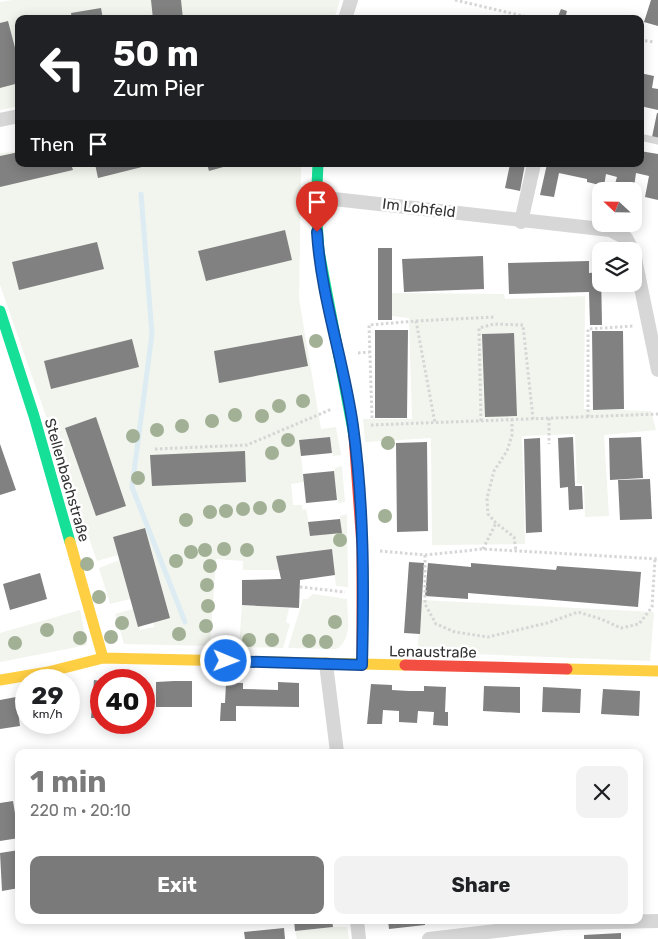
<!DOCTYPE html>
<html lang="en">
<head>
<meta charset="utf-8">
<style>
	body { margin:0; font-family:Rubik,sans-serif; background:#f2f2f2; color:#202124; height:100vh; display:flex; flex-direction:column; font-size:19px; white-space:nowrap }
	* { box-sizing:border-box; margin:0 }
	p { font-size:16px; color:#757577 }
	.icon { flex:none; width:28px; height:28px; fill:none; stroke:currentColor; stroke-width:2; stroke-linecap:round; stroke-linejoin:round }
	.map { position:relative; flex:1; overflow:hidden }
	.sheet { position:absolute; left:15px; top:749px; width:628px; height:175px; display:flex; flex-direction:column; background:#fff; border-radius:10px; box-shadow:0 2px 12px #0003 }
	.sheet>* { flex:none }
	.hud { position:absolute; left:15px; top:15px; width:629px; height:152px; border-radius:10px; box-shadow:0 2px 12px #0003; background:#202124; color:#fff; overflow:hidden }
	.needle { width:32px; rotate:292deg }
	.buttons { position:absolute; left:592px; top:182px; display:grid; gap:10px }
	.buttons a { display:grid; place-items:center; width:50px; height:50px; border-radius:10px; background:#fff; box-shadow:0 2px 12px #0003; font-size:25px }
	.speed { position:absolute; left:15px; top:669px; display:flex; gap:10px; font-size:25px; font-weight:700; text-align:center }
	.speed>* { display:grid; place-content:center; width:65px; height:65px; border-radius:50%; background:#fff; box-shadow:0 2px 12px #0003; line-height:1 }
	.speed small { font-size:12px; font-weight:400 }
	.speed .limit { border:8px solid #d22; background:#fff; color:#111 }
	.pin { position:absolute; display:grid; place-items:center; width:42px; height:42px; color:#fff; margin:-51px -21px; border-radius:50% 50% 50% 0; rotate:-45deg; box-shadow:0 0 5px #0007 }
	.pin .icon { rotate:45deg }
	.me { position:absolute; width:55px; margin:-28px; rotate:91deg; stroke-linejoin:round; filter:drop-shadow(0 0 4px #0008) }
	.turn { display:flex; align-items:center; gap:18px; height:105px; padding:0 15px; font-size:22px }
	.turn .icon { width:65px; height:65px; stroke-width:2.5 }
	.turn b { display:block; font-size:35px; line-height:42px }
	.then { display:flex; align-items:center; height:48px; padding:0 15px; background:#0003; gap:10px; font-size:19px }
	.round { display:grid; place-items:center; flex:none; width:52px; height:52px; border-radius:10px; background:#f2f2f2 }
	.overview { display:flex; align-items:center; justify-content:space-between; height:85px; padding:0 15px }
	h1 { font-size:30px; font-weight:700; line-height:38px; color:#7a7a7a }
	.action { display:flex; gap:10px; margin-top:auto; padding:10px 15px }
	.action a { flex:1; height:58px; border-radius:10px; background:#7a7a7a; color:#fff; font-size:20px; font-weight:700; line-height:58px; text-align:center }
	.action a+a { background:#f2f2f2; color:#202124 }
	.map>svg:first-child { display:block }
	.green { fill:#f1f5ed }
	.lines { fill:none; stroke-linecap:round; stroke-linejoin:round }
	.stream { stroke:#ddebf3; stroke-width:5 }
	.building { fill:#818181 }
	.path { stroke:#d6d6d6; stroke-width:3; stroke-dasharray:2.5 2.5; stroke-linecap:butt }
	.lane { stroke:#d7d7d7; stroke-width:7 }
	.street { stroke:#d7d7d7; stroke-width:14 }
	.fast { stroke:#16e098; stroke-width:11 }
	.slow { stroke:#ffcf43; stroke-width:11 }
	.jam { stroke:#f24e42; stroke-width:11 }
	.tree { fill:#a2b095 }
	.route-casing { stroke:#114b97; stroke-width:12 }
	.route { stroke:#1a73e8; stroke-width:9 }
	.labels { text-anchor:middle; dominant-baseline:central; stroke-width:5; stroke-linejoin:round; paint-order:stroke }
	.street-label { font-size:15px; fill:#333; stroke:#fff }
</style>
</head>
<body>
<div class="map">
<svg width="658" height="939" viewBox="0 0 658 939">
	<rect width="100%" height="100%" fill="#fff"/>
	<path class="green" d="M12,0H340L334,19H19V106L0,110V2Z
		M19,151V164H301L299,299L321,429L336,427L341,455L333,456L329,437L299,440L304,482L291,484L293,505H302V510L306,509L311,536L341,533L340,516L347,514L348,587L336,586L332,549L277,556L279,570H243V561L216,559L210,646L124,644L115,614L133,609L140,630L154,627L153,623L170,617L145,528L113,537L118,555L97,561L0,285V153Z
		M392,293L504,294L505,299L585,296L584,409L651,411L656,430L604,435L609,516L585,517L584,485L577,483L575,434L522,436L525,544L432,545L431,438L365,442L363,419H412L409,318L392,316Z
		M342,466L345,502L338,503L334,471L335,468Z
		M120,560L130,599L110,604L99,568Z
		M313,594L347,599C347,616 353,640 336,649L288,648L303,599H307Z
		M422,600L654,612L650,661L417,652Z
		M242,605L289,608L286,622L290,624L283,648L239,647Z
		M80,610L87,645L0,662V633Z
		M333,927H347L349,939H297L295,931Z"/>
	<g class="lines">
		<path class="stream" d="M141,194L152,334L132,487L185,622"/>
	</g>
	<path class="building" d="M151,0H181L183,19H153Z
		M651,0H658V26L644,22Z
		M101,8L103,19H72L71,13Z
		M561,9L567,11L565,19H557Z
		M8,21L19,63V83L0,88V23Z
		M640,73L654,76L652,88L658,89V110L640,106Z
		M657,113H658V138L652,137Z
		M640,151L658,154V200L645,197L649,176L636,173L634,187L615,184L617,177L606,174L604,186L587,182V179L559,173L554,197L540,195L547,164H640Z
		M19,152V164H71L73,170L0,187V156Z
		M95,164H154L98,178Z
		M207,164H234L209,171Z
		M510,164H525L520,191L505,188Z
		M285,230L292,260L206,281L198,251Z
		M97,242L104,269L19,290L12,262Z
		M378,248H392V320H378Z
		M483,256L484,289L404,292L402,259Z
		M589,261V273L601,272L602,325H590L589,292L509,294L508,263Z
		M375,330H408L407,418H375Z
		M592,331H623L624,409L593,410Z
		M514,333L517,416L485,417L482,334Z
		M302,335L308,366L219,383L214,351Z
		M132,339L139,367L51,389L44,361Z
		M96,417L126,506L96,516L65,428Z
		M330,437L332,453L301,456L299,440Z
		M573,437L575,486H582L583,509L569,510L568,487L560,488L558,438Z
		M641,437L643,478L610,480L609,438Z
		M540,438L542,532L526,533L524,439Z
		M427,442L428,531L397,532L396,443Z
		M0,444L16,490L0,495Z
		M245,451L246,482L152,486L150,455Z
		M334,471L337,500L306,503L303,474Z
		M650,479L652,519L620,520L618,480Z
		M340,519L342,533L310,536L308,522Z
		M145,528L170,618L138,627L113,537Z
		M332,549L335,575L300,580L299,608L242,605V580L281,579L276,556Z
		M409,562L424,563L420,634L404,633Z
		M428,563L471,567V563L556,570L557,566L641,572L638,607L468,593V599L425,596Z
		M40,573L47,599L10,610L3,584Z
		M94,680L101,681V718H91Z
		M174,681H192V707H156V682Z
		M278,682L299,683V707L236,706V721H220L221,703H225L226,683H243V689L278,690Z
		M371,684L392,685V690L409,691H424V686L446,687L445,712H448V726L433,725L434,712L418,711L417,723L399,722V711L383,710L382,724H367Z
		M484,686L520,687V713L483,711Z
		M70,687L75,714L69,715V688Z
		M543,687L581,689L580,713L542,712Z
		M603,689L640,691L639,716L601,714Z
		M16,697L20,726L0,729V700Z
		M13,801L19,838L0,841V803Z
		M19,850V888L2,891L0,853Z
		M294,920H332L333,927L295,931Z
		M388,920H425V925L389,929Z
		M284,928L285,939H245L244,932Z
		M621,933V939H584V935Z"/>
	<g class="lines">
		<path class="path" d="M455,0L536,19
			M640,40L654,42
			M416,321L494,317
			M358,353L370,352
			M588,417V329L634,326
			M372,418L369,325L416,321L435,423
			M549,418V444
			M512,419V435L507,451L494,471L487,498L488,514L496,523L514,537L516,551
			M481,421L479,328L494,324L523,325L533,419
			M371,425L658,414
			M155,449L247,445L332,409
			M483,549L496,523
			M380,551L425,555L483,549L658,559
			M425,555V604L436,624L455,632L488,637L547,623L578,612L601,619L621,628L639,624L652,607L655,559
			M300,587L345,592"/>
		<path class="lane" d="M640,137L658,141"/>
		<path class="street" d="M345,19L351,0
			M0,120L19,116
			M316,197L610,230L626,238L633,251
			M521,222L534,164
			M634,254L658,370
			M326,664L337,752
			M357,920L359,939
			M429,939L563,923L658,921"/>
		<path class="fast" d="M318,164L316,207L319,251L354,436
			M0,311L34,416L70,542"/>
		<path class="slow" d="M70,542L103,658
			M567,669L658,671
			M0,680L48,672L103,658L405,665"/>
		<path class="jam" d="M354,436L362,546V665
			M405,665L567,669"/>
	</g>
	<g class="tree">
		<circle cx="316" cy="341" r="7"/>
		<circle cx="303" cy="401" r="7"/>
		<circle cx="279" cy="406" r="7"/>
		<circle cx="235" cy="415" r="7"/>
		<circle cx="262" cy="416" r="7"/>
		<circle cx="212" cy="421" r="7"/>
		<circle cx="182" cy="426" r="7"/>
		<circle cx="157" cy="430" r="7"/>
		<circle cx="133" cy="436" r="7"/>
		<circle cx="288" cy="440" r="7"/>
		<circle cx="388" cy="443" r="7"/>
		<circle cx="272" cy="453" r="7"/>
		<circle cx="138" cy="478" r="7"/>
		<circle cx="279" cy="506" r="7"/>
		<circle cx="260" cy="508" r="7"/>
		<circle cx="243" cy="509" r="7"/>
		<circle cx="226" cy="511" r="7"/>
		<circle cx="210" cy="512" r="7"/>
		<circle cx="385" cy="516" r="7"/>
		<circle cx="186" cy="520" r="7"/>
		<circle cx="340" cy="540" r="7"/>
		<circle cx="224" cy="549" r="7"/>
		<circle cx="205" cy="550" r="7"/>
		<circle cx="247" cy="550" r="7"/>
		<circle cx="191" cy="552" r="7"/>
		<circle cx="176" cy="561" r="7"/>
		<circle cx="87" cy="564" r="7"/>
		<circle cx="210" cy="566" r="7"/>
		<circle cx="207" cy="585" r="7"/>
		<circle cx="99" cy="597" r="7"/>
		<circle cx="208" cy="606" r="7"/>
		<circle cx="335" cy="622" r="7"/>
		<circle cx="122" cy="623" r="7"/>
		<circle cx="206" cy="626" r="7"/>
		<circle cx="47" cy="630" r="7"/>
		<circle cx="179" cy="634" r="7"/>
		<circle cx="111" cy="637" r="7"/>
		<circle cx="80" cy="638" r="7"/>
		<circle cx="249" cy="640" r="7"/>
		<circle cx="272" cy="640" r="7"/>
		<circle cx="309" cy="641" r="7"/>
		<circle cx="326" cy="642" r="7"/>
		<circle cx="15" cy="643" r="7"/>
	</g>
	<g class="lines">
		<defs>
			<path id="route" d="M226,661L362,665C364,586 364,505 353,426C344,361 321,298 317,232"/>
		</defs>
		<use href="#route" class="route-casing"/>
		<use href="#route" class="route"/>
	</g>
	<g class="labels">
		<g class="street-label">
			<text transform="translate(419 208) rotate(7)">Im Lohfeld</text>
			<text transform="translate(67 480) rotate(74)">Stellenbachstraße</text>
			<text transform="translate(433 652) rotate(1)">Lenaustraße</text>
		</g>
	</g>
</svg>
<div class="buttons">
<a><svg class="needle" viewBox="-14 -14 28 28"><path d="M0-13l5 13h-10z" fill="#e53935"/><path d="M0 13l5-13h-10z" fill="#757577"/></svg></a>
<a><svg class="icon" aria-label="layers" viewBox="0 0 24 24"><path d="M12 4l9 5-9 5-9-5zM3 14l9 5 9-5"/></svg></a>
</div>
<div class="speed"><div>29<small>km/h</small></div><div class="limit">40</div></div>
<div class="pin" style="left:317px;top:232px;background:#d93025"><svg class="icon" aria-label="arrive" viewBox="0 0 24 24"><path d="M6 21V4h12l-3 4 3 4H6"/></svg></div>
<svg class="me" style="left:226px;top:661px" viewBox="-20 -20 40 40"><circle r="17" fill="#1a73e8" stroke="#fff" stroke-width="3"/><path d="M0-11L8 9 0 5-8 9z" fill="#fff"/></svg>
<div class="hud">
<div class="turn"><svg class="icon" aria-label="left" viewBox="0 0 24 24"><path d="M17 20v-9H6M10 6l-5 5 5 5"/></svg><div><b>50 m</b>Zum Pier</div></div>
<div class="then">Then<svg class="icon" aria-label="arrive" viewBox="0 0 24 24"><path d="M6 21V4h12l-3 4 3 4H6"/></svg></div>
</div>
<section class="sheet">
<div class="overview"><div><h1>1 min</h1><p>220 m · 20:10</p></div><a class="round"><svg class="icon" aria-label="close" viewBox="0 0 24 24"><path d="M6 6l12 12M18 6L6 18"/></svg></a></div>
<div class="action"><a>Exit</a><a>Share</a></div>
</section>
</div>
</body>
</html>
